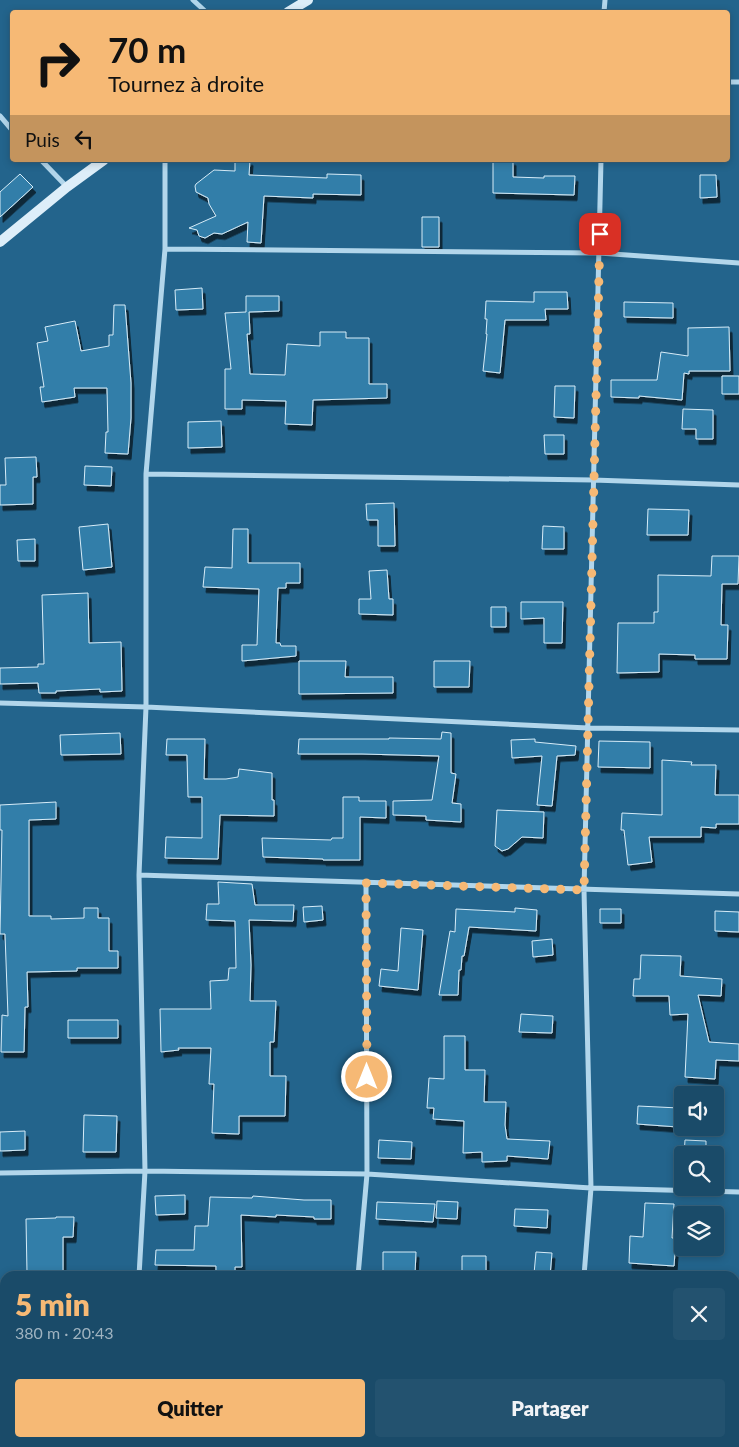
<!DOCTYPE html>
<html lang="fr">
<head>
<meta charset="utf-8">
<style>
	body { margin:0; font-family:Lato,sans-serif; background:#23526f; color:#f1f3f6; height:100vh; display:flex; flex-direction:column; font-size:19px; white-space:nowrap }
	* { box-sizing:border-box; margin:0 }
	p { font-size:16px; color:#9fb3c0 }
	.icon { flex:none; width:28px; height:28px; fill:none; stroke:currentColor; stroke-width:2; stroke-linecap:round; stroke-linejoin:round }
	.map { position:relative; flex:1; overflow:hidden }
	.side { position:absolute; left:0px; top:1271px; width:740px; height:176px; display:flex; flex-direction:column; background:#1a4b69; border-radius:15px 15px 0 0; box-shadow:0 2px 8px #0003,0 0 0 1px #38637d }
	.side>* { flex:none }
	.banner { position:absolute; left:10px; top:10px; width:720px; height:152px; border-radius:5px; box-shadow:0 2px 8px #0003,0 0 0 1px #38637d; background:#f6b975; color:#111; overflow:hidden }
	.tools { position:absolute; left:674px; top:1086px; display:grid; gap:10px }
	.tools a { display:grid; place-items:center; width:50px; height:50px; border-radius:5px; background:#1a4b69; box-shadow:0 2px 8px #0003,0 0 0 1px #38637d; font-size:25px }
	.pin { position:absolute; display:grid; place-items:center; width:42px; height:42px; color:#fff; margin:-21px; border-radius:10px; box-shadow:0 2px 8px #0006 }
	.me { position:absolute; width:55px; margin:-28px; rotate:0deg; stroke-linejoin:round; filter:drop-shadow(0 0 4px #0008) }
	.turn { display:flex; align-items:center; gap:18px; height:105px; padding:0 15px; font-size:22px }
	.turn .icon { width:65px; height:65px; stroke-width:2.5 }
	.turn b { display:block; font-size:35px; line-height:42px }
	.then { display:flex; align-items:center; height:48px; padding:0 15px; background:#0003; gap:10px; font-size:19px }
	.round { display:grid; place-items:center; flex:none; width:52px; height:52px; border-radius:5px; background:#23526f }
	.summary { display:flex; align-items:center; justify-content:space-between; height:85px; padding:0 15px }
	h1 { font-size:30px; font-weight:800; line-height:38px; color:#f6b975 }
	.action { display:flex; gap:10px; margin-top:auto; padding:10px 15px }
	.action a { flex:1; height:58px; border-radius:5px; background:#f6b975; color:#111; font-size:20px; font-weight:800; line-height:58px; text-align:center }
	.action a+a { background:#23526f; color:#f1f3f6 }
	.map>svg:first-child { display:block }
	.building { fill:#337ea9; stroke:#d6ecf8; filter:url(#shadow) }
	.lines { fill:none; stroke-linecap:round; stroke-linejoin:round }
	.street { stroke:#b2d6eb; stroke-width:5 }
	.secondary { stroke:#ddeef9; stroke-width:10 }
	.route { stroke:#f6b975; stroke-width:9; stroke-dasharray:0 16.2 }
</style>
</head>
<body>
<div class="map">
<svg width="739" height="1447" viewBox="0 0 739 1447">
	<defs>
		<filter id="shadow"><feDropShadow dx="3" dy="5.5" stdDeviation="0" flood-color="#0009"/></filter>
	</defs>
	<rect width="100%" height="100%" fill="#23648c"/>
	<path class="building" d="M235,160H250L249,175L327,178V174L361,175V195L313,194V198L264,196L261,243L247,242L248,222L222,234L214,233L205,238L199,236L197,230L189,228L216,216L209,204L208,198L196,192L195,186L196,184L214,170L235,171Z
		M493,160H513V177L544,178V176H575L574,195L493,193Z
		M20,174L33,187L0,217V192Z
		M700,175H716L717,197L700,198Z
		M422,217H439V247H422Z
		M202,288L203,309L176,310L175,290Z
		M534,292H567L568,309H545L546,320H505L500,373L483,371L487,334H486L487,319H485L486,301L534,302Z
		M246,296H279V311L249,312L250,334H247L250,374L285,375L287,344L320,346V332H346V338H369V384H387V398L313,400L312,425L285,424L286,401L242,400V409H225V369H231L225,313L246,312Z
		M624,302L673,303V318L624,317Z
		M114,305H125L131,383V418L128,454L105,453L106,432H108L107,388H74L75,397L42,402L40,387H44L37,343L48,341L45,327L75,321L81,351L109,346V335H113Z
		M729,327L730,371H689V374L684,373L682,400L639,396V398L611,397V380H657L661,352L688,356V328Z
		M722,376H739V394H722Z
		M555,386H575L574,418L554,417Z
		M683,409L713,410V439H696V429H682Z
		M221,421L222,447L188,448V422Z
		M544,435H564V454H545Z
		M36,457L37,477H33V504L0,505V485H6L5,458Z
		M85,466L112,467L111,486L84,485Z
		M394,503L395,546H378V520H367L366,504Z
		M648,509L689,510L688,535H647Z
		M108,524L112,567L83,570L79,527Z
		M543,526L564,527V549H542Z
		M233,529H248V563H300V583H286V588H278L276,643H280L281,646H296V656L242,661V645H257L259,589L203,587L205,567L232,568Z
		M35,539V561H18L17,540Z
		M712,556H739L738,584H722L721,625H728L727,659H695V655L659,654V672L617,673L618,623H654V612H658V575L711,576Z
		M387,570L389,599H393V615L359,614V599H371L369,571Z
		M88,593L89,643L121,642L122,691L100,692V689L56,691V693H39L38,683L0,684V668L38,667V664H44L42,595Z
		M521,602H563L562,643H544V618L521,619Z
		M491,607H506V627H491Z
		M299,661H346L345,677H393V693L299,694Z
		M434,661H470L469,687H434Z
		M442,732L451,733V773L456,774L452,803L461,804V822L426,820V816L393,815V801L432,800L439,756L362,754H298L299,739H389V738L441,739Z
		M120,733L121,754L61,755L60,735Z
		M167,739H205L204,779H226L238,777L239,769L272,773V800H274V816L220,815L218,859L165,858L166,837L202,838V797H188L187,755H166Z
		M535,739V742L576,746L575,755L557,756L552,806L537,805L542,756L512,758L511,740Z
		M599,741L650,742V768L598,767Z
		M662,760L692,762L691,765H716L715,795H739V824H716V828L701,827V837H649L652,862L628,865L624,830H621L622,813L662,815Z
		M343,797H359V801H386V818L360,817V860H323V859L263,857L262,838L331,840L332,838H343Z
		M56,802V819L29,820V916H51V919L84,918V908H98V918H109V951H118V968H77V971L27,972L28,1007H25L24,1052H1L2,1015L8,1016L5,934H0L2,830H0V805Z
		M497,810L544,812L543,838L522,837L508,849L502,851L495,846Z
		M218,882L252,884L255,905H294L293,921L249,920L251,965L250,1001H276L274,1042H270V1076H286L285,1116H239V1134L212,1133L214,1084H209L211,1048H178L179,1050L161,1052L160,1009H211L210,981L228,980L229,968H236L235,921L206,920L207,904H219Z
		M322,906L323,920L304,922L303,907Z
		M515,908L537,910L536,931L469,927L464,956H462L461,970H459L458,995H439L450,931L455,932L456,909L515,912Z
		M600,909H621V923H600Z
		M715,911L739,912V932L715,931Z
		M401,928L423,930L418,990L379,986L381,969L398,971Z
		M552,939L553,955L533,957L532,941Z
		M641,955L681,956L680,976L722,979L721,996L698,995L709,1042L739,1044V1061L716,1060L715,1079L685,1077L688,1014L670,1015L669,996H633L634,979H640Z
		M521,1014L553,1016L552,1033L519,1032Z
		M68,1020H118V1038H68Z
		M444,1036H465V1070H485L484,1102H506L505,1125L507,1139L550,1141L548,1159L507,1156V1161L482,1162V1152L463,1153L464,1121L433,1119L434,1108H427L429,1078L444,1079Z
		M638,1106L679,1108L678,1127L637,1124Z
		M84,1115L117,1116L116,1152H83Z
		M25,1131V1150L0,1151V1132Z
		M379,1140L412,1142L411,1159L378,1158Z
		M685,1140L706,1141V1155H684Z
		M185,1195V1214L156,1215L155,1196Z
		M253,1196L304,1200H331V1219H314V1217L276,1215V1217L241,1215L242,1267H235V1276H216V1266L155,1265L156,1250H194L195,1226H208L210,1197L252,1198Z
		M437,1201L458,1202L457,1219L436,1218Z
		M377,1202L435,1204L433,1222L376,1219Z
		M645,1203L674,1204L672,1238H676L674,1266L629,1263L630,1236L643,1237Z
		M515,1209L548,1210L547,1228L514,1226Z
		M56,1217H74L73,1237H63V1272L27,1273L26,1219L56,1218Z
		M383,1252H416L415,1274L383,1273Z
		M536,1252L552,1253L550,1276L534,1274Z
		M462,1256H486V1273H462Z"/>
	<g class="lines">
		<path class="street" d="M193,0L206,12
			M604,12L605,0
			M728,82H739
			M0,116L12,130
			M41,160L67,187
			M165,249L599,253L739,263
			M146,474L593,480L739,485
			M0,703L146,707L588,728L739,730
			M139,875L739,894
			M0,1173L145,1171L367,1174L591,1188L739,1192
			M139,1276L145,1171L139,875L146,707V474L165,249V160
			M358,1276L367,1174L366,883
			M584,1276L591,1188L584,890L601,160
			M735,1438H739
			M129,1447V1442
			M571,1447L572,1442"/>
		<path class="secondary" d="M288,12L308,0
			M0,242L67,187L104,160"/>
	</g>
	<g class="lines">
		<path class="route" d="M367,1077L366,883L584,890L600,234"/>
	</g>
</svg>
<div class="tools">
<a><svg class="icon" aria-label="sound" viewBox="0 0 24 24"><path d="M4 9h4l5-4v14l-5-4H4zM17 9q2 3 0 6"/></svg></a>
<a><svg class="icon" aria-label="search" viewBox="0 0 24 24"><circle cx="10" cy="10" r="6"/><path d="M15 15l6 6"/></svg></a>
<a><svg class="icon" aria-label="layers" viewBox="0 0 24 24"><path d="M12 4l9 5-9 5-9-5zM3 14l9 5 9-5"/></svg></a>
</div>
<div class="pin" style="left:600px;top:234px;background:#d93025"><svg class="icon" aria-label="arrive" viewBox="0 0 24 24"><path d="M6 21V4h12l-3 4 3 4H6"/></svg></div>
<svg class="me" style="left:367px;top:1077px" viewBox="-20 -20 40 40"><circle r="17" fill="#f6b975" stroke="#fff" stroke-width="3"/><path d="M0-11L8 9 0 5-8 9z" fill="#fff"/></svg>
<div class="banner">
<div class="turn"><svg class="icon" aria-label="right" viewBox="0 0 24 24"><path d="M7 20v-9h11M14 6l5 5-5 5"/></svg><div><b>70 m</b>Tournez à droite</div></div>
<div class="then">Puis<svg class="icon" aria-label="left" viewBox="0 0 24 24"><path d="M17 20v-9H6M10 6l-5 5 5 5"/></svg></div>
</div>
<section class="side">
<div class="summary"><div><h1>5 min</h1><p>380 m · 20:43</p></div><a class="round"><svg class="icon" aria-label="close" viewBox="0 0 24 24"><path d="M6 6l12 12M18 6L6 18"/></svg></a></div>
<div class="action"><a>Quitter</a><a>Partager</a></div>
</section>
</div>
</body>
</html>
